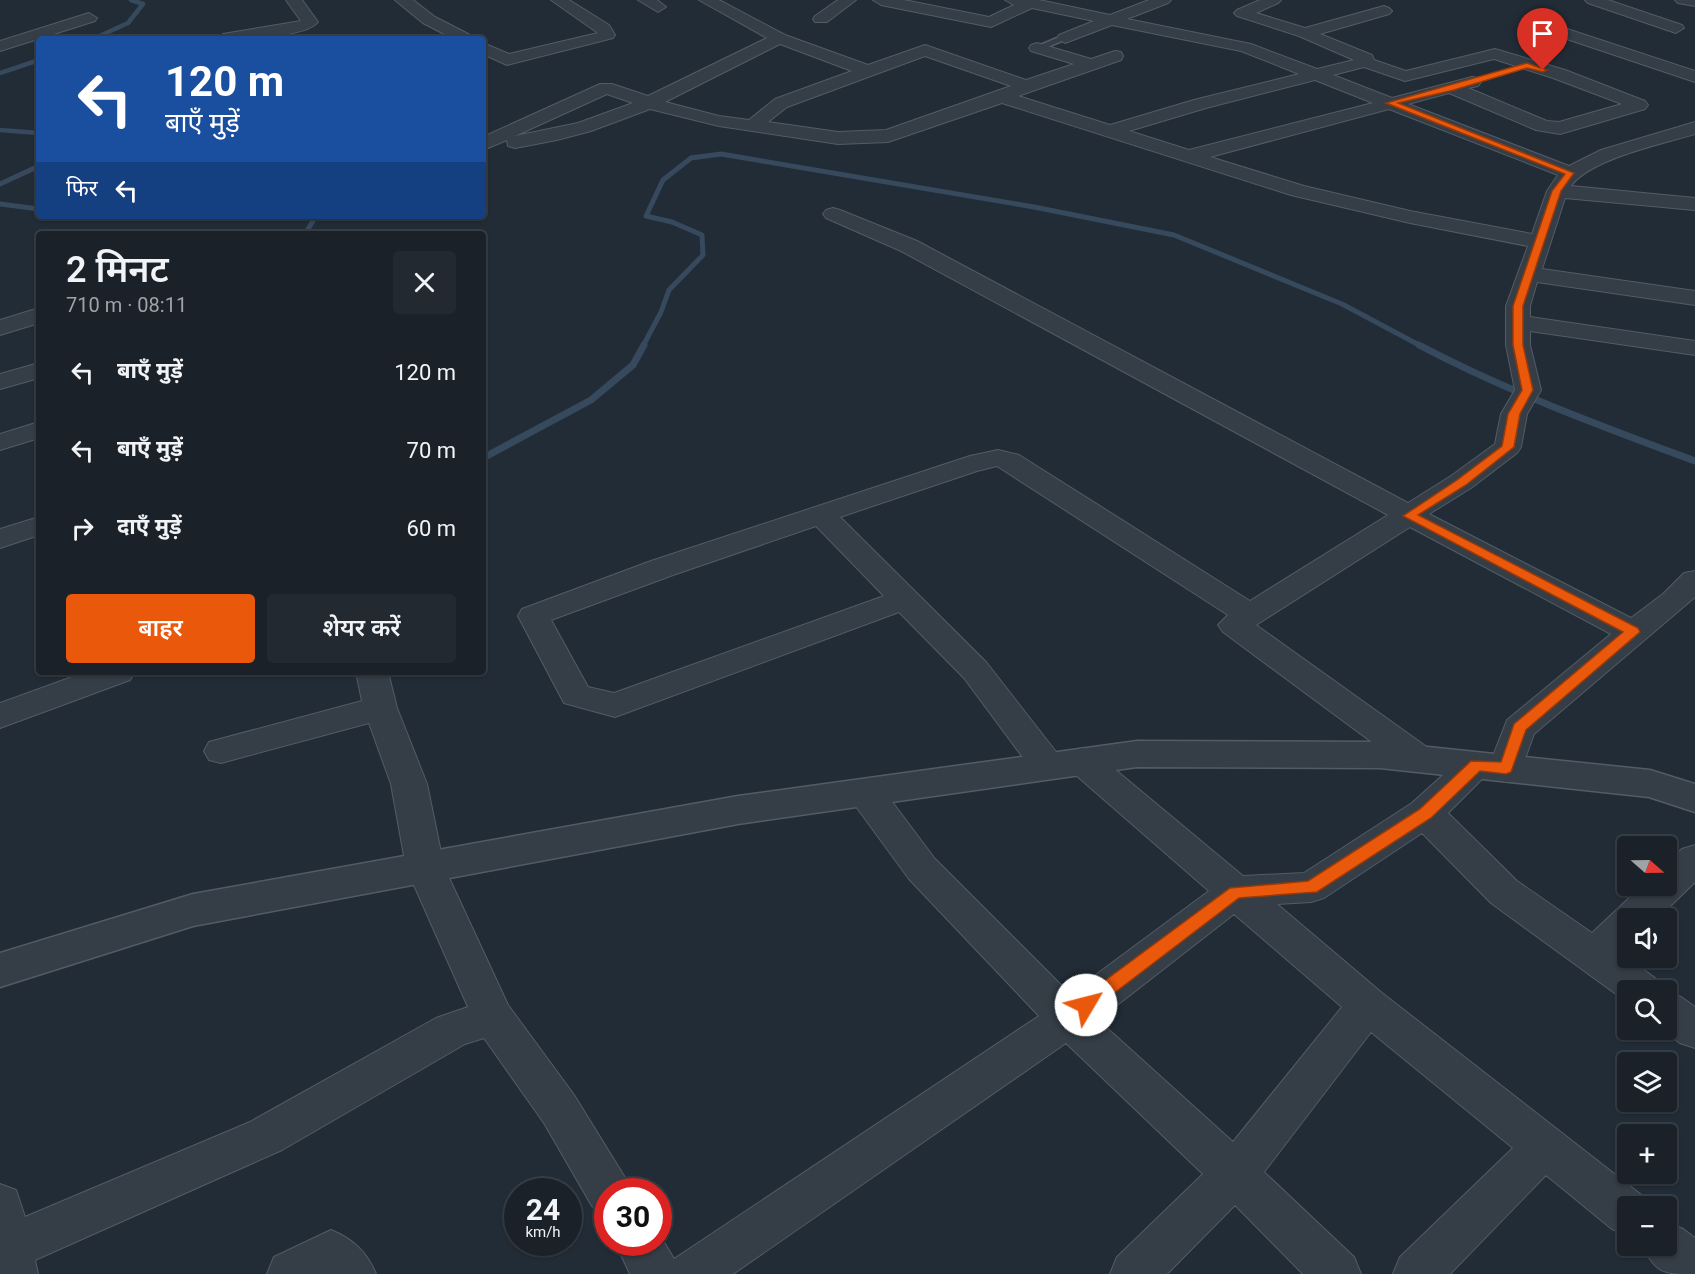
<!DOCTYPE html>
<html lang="hi">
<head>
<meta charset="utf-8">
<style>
	body { margin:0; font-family:Roboto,"Noto Sans Devanagari",sans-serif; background:#232930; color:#f1f3f6; height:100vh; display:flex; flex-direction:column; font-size:22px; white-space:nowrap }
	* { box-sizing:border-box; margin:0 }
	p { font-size:20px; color:#9fa3a8 }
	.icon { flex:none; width:33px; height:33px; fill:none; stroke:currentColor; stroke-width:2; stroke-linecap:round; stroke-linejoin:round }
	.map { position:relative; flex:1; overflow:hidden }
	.drawer { position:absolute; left:36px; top:231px; width:450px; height:444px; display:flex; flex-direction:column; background:#1a2128; border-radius:6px; box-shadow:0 2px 4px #0004,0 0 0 2px #383e45 }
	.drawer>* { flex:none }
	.guide { position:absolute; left:36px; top:36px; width:450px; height:183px; border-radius:6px; box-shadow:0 2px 4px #0004,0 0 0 2px #383e45; background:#1a4fa0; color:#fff; overflow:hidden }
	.needle { width:39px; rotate:110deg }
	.fabs { position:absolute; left:1617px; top:836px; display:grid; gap:12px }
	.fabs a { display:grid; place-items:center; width:60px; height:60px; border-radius:6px; background:#1a2128; box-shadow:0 2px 4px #0004,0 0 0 2px #383e45; font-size:30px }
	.speed { position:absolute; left:504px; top:1178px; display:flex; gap:12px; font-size:30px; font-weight:700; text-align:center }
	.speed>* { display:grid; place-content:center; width:78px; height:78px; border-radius:50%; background:#1a2128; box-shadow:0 2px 4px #0004,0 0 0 2px #383e45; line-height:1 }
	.speed small { font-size:15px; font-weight:400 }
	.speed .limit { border:9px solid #d22; background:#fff; color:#111 }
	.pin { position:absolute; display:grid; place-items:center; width:51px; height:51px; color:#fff; margin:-62px -26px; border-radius:50% 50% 50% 0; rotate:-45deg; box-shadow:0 0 6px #0007 }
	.pin .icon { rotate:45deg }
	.me { position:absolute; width:66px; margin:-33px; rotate:53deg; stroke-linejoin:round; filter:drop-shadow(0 0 4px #0008) }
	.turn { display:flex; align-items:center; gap:21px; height:126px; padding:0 30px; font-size:27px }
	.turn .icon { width:78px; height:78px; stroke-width:2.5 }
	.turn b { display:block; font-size:42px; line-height:51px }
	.then { display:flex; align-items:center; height:57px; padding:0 30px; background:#0003; gap:12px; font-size:22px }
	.round { display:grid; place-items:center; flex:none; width:63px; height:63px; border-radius:6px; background:#232930 }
	.overview { display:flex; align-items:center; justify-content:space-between; height:102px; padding:0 30px }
	h1 { font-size:36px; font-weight:600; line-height:45px }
	.cta { display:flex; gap:12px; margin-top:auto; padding:12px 30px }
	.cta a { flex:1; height:69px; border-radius:6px; background:#ea580c; color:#fff; font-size:24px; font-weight:600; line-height:69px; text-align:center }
	.cta a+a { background:#232930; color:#f1f3f6 }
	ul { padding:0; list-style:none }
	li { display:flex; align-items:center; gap:18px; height:78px; padding:0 30px }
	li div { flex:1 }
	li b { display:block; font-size:22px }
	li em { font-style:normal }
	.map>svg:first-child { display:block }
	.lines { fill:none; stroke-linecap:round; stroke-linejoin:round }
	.stream-far2 { stroke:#36495d; stroke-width:4.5 }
	.stream-far1 { stroke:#36495d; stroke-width:5 }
	.stream { stroke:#36495d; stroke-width:7 }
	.service-casing { stroke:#535c65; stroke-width:3 }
	.minor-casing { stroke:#535c65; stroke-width:2 }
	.tertiary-casing { stroke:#535c65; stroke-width:3 }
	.service { fill:#353e47; fill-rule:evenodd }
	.minor { fill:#353e47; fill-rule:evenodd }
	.tertiary { fill:#353e47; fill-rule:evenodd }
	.route { fill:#ea580c; stroke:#983908; stroke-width:1.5 }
</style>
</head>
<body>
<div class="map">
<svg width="1695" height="1274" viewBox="0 0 1695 1274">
	<rect width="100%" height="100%" fill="#222c36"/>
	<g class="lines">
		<path class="stream-far2" d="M93,39L128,23L143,4L131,0
			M0,73L39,60
			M0,130L39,133"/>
		<path class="stream-far1" d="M0,184L39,166
			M0,204L39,209
			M305,234L316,216
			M643,346L661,312L669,290L703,255L702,235L672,222L646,216L663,180L691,158L721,154L1034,207L1174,235L1342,304L1421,346"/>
		<path class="stream" d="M1419,345C1508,392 1601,426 1695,461
			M483,458L591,400L633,365L644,345"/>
		<defs>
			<path id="service" d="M1062,36L1069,38L1040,50L1033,48Z"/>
			<path id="minor" d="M286,0H302L318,22C306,38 236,39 215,39L223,34L301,21Z
				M395,0H413L435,17L472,36L474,39H454L423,23Z
				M551,0H569L609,25L615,35L613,38L507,65L483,54V43L509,54L598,33Z
				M638,0H657L666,7L658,12Z
				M699,0H719L785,35L868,65L925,45L1026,80L1074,64L1031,51L1029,48L1031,45L1037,43L1091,59L1115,51L1121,52L1123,56L1121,60L1018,96L1110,125L1194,100L1299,74L1241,51L1112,25L1065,43L1057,38L1059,35L1094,21L1032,8L991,27L881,5L873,0H904L989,17L1014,5L1005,0H1039L1110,15L1149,0H1171L1168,3L1127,19L1251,44L1317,69L1354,60L1299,36L1237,16L1234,13L1237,10L1260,0H1281L1278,3L1256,13L1305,28L1384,6L1389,8L1392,11L1389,14L1320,34L1372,55L1374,60L1406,71L1495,49L1565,70L1645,101L1648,105L1645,109L1560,134L1536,130L1449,93L1408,104L1569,166L1601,150L1695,122V134C1662,144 1590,159 1571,186L1695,198V210L1565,198L1542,269L1695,291V305L1537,282L1530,306V317L1695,341V355L1530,331V345L1541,390L1527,414L1521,447L1517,453L1471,488L1429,514L1631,618L1663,594L1684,573L1695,571V597L1534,734L1518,778L1506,782L1494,778L1490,771L1448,813L1517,881L1592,933L1643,885H1666V863L1682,849L1695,845V882L1658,918H1628V949L1622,954L1655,978L1661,990H1628L1627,1002L1491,903L1422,833L1324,898L1311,902L1277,904L1382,993L1644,1197L1648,1206H1628V1235L1612,1229L1546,1175L1450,1274H1393L1400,1257L1513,1148L1371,1032L1264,1172L1354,1257L1361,1274H1303L1235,1205L1167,1274H1110L1117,1257L1203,1174L1066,1043L733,1274H630L615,1242H658V1232L674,1259L1039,1016L909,879L852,801L847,792L852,783L865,779L878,783L935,859L1070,994L1209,891L1070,770L1065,761L1070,752L1082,748L1094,752L1243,876L1304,873L1412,803L1464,756L1476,752L1488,756L1491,761L1507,720L1611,634L1410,527L1256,625L1431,750L1436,759L1431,768L1419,771L1407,768L1223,632L1218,625L1228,615L997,466L977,471L840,517L986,662L1060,757L1065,766L1060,775L1048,779L1036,775L964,678L899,612L615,717L564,703L518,616L522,609L651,561L970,456L998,450L1019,455L1250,601L1388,515L901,251L826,218L823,214L826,210L833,208L840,210L917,241L1408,503L1451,476L1495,444L1501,414L1515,390L1506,345V306L1528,246L1410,223L1291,195L1002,103L888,142L838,144L719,126L650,109L591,131L557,140L515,148L508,146L507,140L483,150V137L600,84H612L648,96L767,38ZM780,44L852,71L775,99L749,120L719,116L665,102ZM925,56L1011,86L886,130L838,132L768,122L787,107ZM1494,59L1553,78L1622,104L1559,122L1547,121L1468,88L1478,86L1481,82L1478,78L1472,77L1392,98L1333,75L1364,67L1405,81ZM1315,80L1373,103L1189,150L1129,131L1206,108ZM607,94L633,103L578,123L515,136ZM1389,109L1558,175L1547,191L1532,234L1410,211L1304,186L1210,157ZM816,526L884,596L614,693L588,687L551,620L673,575ZM1234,914L1342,1007L1233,1142L1098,1020Z
				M838,0H856L827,22H815L813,19L815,16Z
				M1585,0H1608L1682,25L1684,28L1676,33L1670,31L1588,3Z
				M1675,0H1695V6L1678,3Z
				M89,13L97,18L95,21L0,51V41Z
				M1555,25L1695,71V82L1549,33L1547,30Z
				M39,308V323L0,335V320Z
				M39,363V378L0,389V374Z
				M39,422V438L0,450V434Z
				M39,517V535L0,548V529Z
				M86,672H135L130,680L0,728V703Z
				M356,672H388L397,708L427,784L444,867L508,1005L574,1095L624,1176L631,1191H608V1213L592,1206L544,1123L484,1038L465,1044L282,1150L35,1260L38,1274H0V1184L16,1190L25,1217L250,1122L436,1018L468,1007L406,867L391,784L369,723L221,763L209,760L204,751L209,742L362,701Z
				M1666,992L1681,997L1695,1007V1048L1680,1043L1662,1029H1666Z
				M1666,1222L1683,1229L1695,1238V1274C1664,1274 1656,1274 1642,1245H1666Z
				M331,1230C353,1239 367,1252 376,1274H267L274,1257Z"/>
			<path id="tertiary" d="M1137,741L1380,742L1650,770L1695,784V812L1649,797L1380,768L1137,767L738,824L193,926L0,987V953L193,894L738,796Z"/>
		</defs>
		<use href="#service" class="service-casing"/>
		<use href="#minor" class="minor-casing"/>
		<use href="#tertiary" class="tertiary-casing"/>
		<use href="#service" class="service"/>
		<use href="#minor" class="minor"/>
		<use href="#tertiary" class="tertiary"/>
	</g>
	<path class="route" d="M1527,63L1547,70L1543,72L1527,68L1454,90L1398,103L1574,173L1561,191L1523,306V345L1533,390L1520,414L1514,447L1466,485L1418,515L1638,628L1640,632L1526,730L1511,772L1506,774L1480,771L1431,818L1317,892L1239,898L1092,1010L1086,1012L1080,1010L1077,1005L1080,999L1230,888L1308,881L1420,809L1471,761L1501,762L1514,724L1623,632L1403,516L1457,480L1502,446L1508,414L1522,390L1513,345V306L1552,191L1565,174L1386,103Z"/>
</svg>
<div class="fabs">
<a><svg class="needle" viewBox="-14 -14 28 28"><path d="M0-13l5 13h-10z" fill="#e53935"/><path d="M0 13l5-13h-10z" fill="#9fa3a8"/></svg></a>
<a><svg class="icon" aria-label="sound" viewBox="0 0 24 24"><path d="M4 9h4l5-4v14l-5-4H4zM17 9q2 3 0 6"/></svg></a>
<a><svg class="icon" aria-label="search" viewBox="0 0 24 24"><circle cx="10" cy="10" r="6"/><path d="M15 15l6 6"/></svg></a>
<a><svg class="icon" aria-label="layers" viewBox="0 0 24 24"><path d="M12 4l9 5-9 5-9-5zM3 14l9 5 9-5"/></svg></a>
<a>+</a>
<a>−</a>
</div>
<div class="speed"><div>24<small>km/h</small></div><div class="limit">30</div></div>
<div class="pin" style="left:1543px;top:70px;background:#d93025"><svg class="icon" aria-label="arrive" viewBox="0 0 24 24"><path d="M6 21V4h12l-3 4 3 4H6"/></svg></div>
<svg class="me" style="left:1086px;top:1005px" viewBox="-20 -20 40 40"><circle r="19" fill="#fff"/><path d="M0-13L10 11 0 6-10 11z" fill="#ea580c"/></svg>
<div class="guide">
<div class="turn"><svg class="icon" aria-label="left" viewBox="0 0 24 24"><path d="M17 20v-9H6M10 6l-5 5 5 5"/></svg><div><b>120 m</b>बाएँ मुड़ें</div></div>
<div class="then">फिर<svg class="icon" aria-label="left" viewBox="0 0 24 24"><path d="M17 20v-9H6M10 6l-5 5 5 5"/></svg></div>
</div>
<section class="drawer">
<div class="overview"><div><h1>2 मिनट</h1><p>710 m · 08:11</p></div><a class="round"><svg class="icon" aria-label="close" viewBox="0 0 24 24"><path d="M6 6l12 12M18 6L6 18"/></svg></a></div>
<ul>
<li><svg class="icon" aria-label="left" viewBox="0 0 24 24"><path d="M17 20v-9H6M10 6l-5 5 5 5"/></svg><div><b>बाएँ मुड़ें</b></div><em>120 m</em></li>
<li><svg class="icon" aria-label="left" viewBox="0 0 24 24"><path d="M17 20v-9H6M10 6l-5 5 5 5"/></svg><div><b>बाएँ मुड़ें</b></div><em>70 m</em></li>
<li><svg class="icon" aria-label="right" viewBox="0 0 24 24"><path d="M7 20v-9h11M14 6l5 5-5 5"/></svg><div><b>दाएँ मुड़ें</b></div><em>60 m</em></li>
</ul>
<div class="cta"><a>बाहर</a><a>शेयर करें</a></div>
</section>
</div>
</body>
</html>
